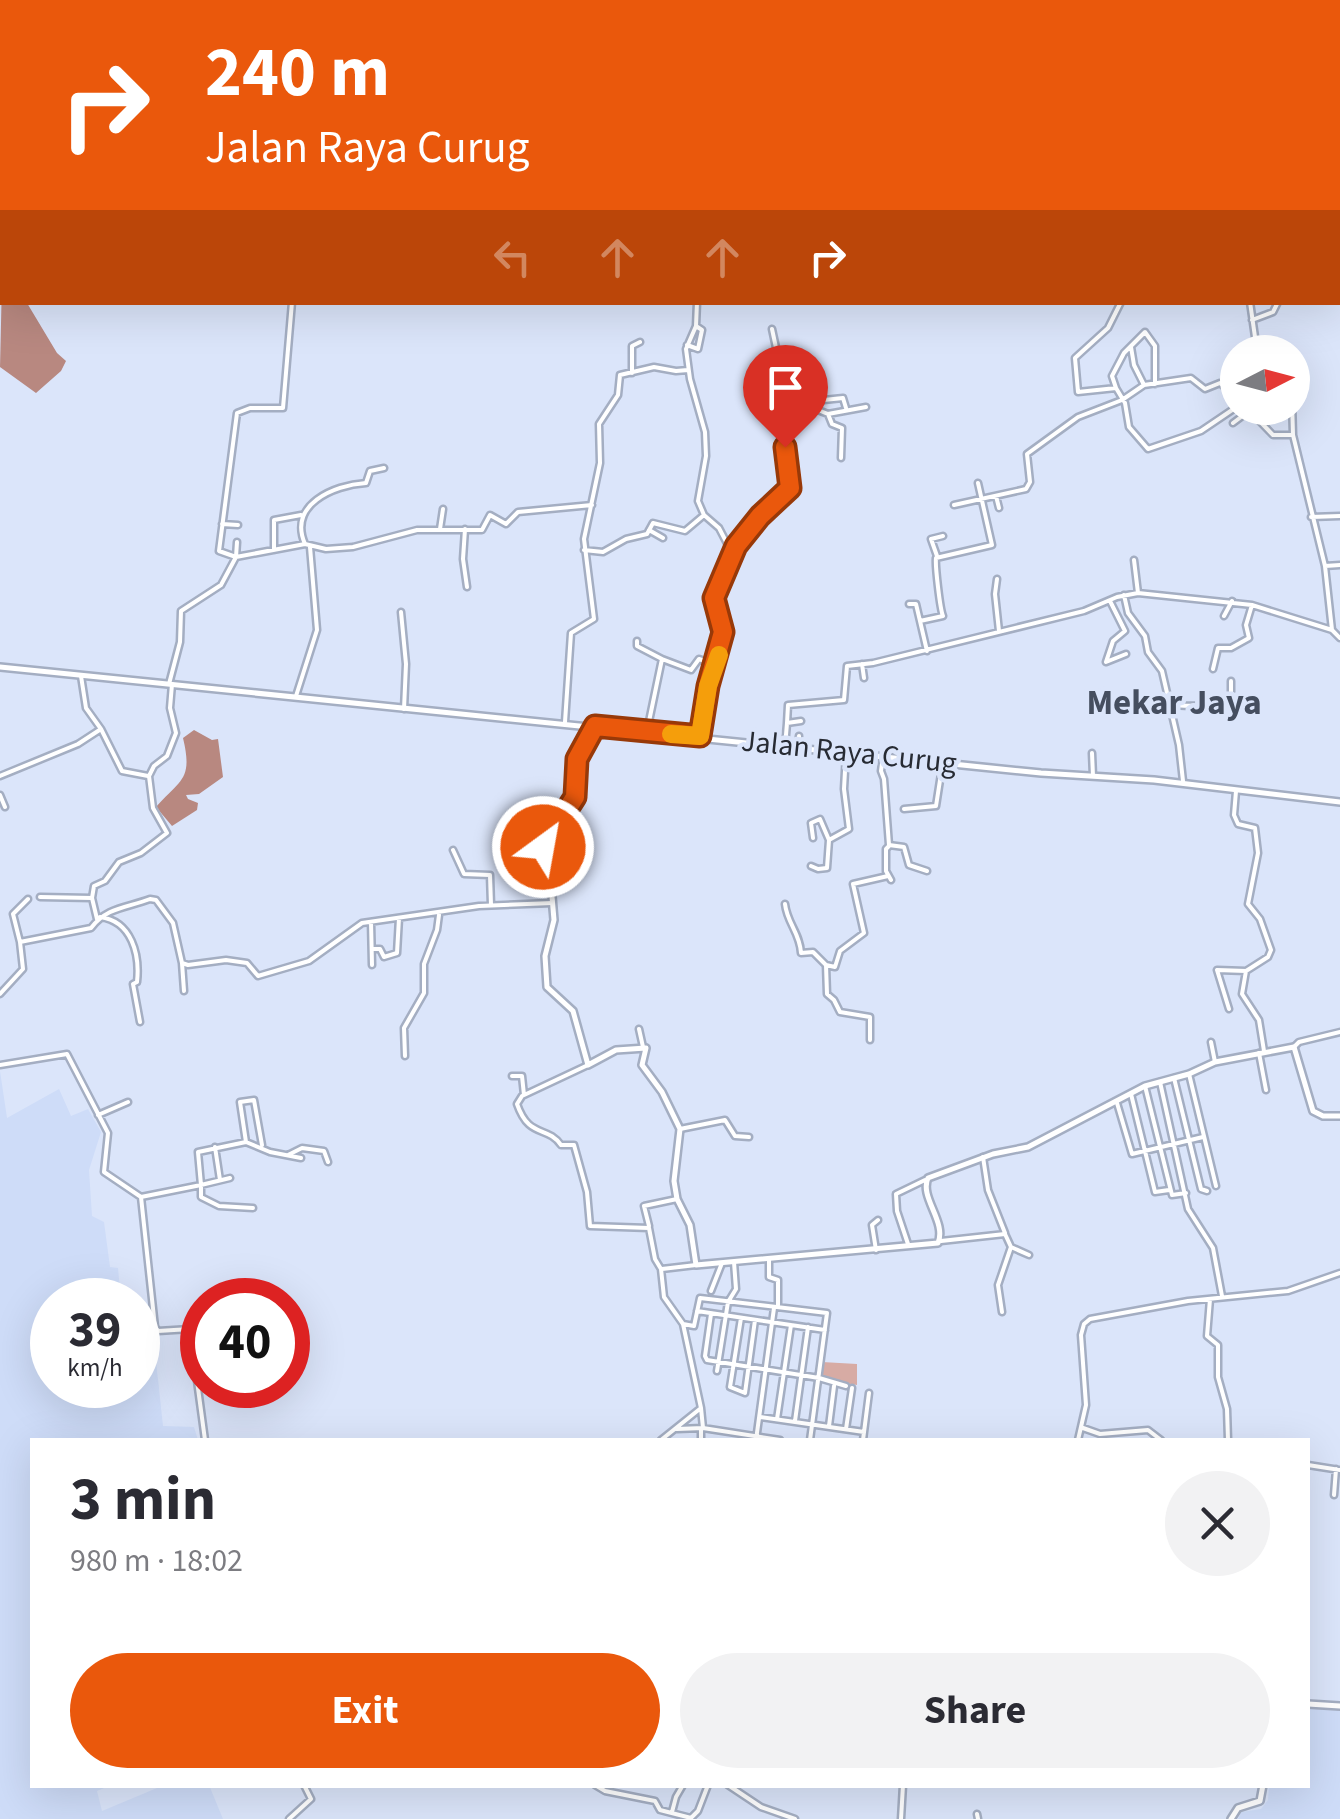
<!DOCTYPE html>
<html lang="en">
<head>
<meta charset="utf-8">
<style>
	body { margin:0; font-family:"Source Sans 3",sans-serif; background:#f2f2f3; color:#2b2b33; height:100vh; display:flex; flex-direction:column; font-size:38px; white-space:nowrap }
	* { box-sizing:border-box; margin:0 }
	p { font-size:32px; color:#7c7c81 }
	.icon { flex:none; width:55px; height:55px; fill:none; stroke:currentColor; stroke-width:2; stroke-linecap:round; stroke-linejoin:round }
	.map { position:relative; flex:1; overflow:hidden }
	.sheet { position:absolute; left:30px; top:1438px; width:1280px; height:350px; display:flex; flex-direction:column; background:#fff; border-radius:0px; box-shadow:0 10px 40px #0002 }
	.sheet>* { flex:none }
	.hud { position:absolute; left:0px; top:0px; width:1340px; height:305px; box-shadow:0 10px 40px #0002; background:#ea580c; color:#fff; overflow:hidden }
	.needle { width:65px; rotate:84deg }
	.fabs { position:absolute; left:1220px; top:335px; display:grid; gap:20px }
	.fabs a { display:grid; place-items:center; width:90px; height:90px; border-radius:50%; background:#fff; box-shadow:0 10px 40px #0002; font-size:50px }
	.speed { position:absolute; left:30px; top:1278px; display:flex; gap:20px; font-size:50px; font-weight:700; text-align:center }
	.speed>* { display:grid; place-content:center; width:130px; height:130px; border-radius:50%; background:#fff; box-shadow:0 10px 40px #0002; line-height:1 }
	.speed small { font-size:25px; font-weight:400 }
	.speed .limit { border:15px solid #d22; background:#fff; color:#111 }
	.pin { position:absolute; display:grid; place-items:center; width:85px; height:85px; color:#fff; margin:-102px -42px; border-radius:50% 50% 50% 0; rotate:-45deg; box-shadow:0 0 10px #0007 }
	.pin .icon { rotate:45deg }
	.me { position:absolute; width:110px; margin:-55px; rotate:32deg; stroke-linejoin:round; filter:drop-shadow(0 0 8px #0008) }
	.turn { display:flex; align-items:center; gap:35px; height:210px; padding:0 40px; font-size:45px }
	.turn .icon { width:130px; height:130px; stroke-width:2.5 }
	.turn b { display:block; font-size:70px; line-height:85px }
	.lanes { display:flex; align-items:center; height:95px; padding:0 40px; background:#0003; justify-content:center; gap:50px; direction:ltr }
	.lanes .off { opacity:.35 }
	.round { display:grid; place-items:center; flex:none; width:105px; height:105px; border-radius:52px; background:#f2f2f3 }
	.headline { display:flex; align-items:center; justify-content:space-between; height:170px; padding:0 40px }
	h1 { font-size:60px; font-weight:700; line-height:75px }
	.action { display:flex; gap:20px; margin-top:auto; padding:20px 40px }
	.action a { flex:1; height:115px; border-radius:60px; background:#ea580c; color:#fff; font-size:40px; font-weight:700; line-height:115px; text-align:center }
	.action a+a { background:#f2f2f3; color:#2b2b33 }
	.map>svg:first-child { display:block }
	.built { fill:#cedcf8 }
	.green { fill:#d7aba4 }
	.water { fill:#b88880 }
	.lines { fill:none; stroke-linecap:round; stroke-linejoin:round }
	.minor-casing { stroke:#a4aec2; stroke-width:9 }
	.tertiary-casing { stroke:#a4aec2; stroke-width:10 }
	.primary-casing { stroke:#a4aec2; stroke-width:12 }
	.minor { stroke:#fff; stroke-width:4 }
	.tertiary { stroke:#fff; stroke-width:5 }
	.primary { stroke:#fff; stroke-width:8 }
	.route-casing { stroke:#983908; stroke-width:25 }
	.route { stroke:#ea580c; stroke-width:18 }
	.slow { stroke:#f59e0b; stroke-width:18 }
	.labels { text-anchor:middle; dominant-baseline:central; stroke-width:9; stroke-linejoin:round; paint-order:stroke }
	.street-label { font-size:30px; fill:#272b33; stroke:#dbe5fa }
	.quarter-label { font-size:35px; font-weight:bold; fill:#454e5f; stroke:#dbe5fa }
</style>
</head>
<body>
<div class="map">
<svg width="1340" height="1819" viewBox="0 0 1340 1819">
	<rect width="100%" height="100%" fill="#dbe5fa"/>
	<path class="built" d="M0,1071L7,1118L59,1089L71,1116L88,1109L101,1132L89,1170L92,1216L104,1222L110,1267L118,1268L121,1300H52V1385H138V1333H153L163,1426L194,1427L198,1440H32V1785H111L97,1791L102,1811L157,1788L209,1785L223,1819H0Z
		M1308,1708L1340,1710V1819H1238L1241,1812L1261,1809L1268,1800L1269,1785H1308Z"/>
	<path class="green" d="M822,1362L857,1364V1385L819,1379Z"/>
	<path class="water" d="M2,280V302L27,303L57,353L66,361L61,371L36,393L0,367Z
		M194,730L212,740L218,739L223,777L199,794L186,795L188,799L198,803L197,810L172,826L156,807C181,779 193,780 183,738Z"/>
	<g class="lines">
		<defs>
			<path id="minor" d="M563,0L565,2
				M693,0V2
				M1004,0L1005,2
				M1034,0L1035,2
				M517,2L526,0
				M957,2V0
				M1338,80H1340
				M697,302L696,326L686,349L690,379L705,432L706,456L698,501L704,515
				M1121,302L1108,328L1075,358L1078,392L1116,388L1125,403L1129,427L1148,449L1201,431L1238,406
				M1250,302L1255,337L1262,352
				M1252,320L1273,312L1278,302
				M687,345L698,349L702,330L696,326
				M1131,347L1134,365L1144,385
				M632,373V346L640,342
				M1116,388L1112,376L1124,353L1145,332L1155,346V384
				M785,389C799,388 812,399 818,410L828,414L866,407
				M814,401L843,398L846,408
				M1292,401L1293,435L1325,566L1332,630
				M1247,408L1273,435H1293
				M828,414L832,424L842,428L841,458
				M1233,423L1249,411
				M996,496L999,508
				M954,505L1026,489L1030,482L1027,454L1078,417L1122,400L1144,385L1191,378L1205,389L1220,383L1238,398
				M1311,517L1340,516
				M222,524L238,525
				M440,529L443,509
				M465,529L463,559L467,587
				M649,530L663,538
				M237,542L236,557L219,551L237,413L250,408H283L292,302
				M305,544C288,505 333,485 366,483L370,471L384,468
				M274,550V520L301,515
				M584,550L603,552L626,539L647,534L653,523L685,531L704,515L719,528L732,553
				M937,556L931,539L943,536
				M1134,560L1138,593
				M1325,566L1340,565
				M997,579L995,594L999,631
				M1124,595L1128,613L1145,636L1148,652L1162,671L1179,745L1183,781
				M1110,601L1125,631L1113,641L1106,662L1126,654
				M909,604H916L920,621
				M401,612L406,664L404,709
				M1224,616L1232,601
				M637,641V646L662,659
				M927,651L920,621L943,616C940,609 935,565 936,558L992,545L978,483
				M862,664L864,678
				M1213,669L1218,648H1231L1249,638L1246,625L1252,605
				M169,684L180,642L181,611L221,585L236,557L305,544L326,549L353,547L417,530H482L490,515L506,524L518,512L592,505
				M296,696L317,630L310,547
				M1170,705C1191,706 1215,709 1231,694V681
				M565,722L571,633L594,619L584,539L600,463L599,424L618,395L620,375L654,367L676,371L688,370
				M787,723L788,705L844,700L847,666L873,663L1084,611L1117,597L1138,593L1252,605L1332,630L1340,638
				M101,729L122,771L148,776
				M647,731L662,659L691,670L699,659L716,665
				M700,736L708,686L723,632L714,598L736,546L760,515L790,488L783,421L784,370L778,357L772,329
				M785,747L787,723L801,721
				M798,749L799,736
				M1092,753L1093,776
				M883,756L881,771L884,779L889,845L904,847L909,865L927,871
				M0,776L78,744L101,729L86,708L81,676
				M1236,791L1234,815L1238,824L1255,828L1258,853L1248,904L1260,919L1271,950L1268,957L1246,971
				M0,795L5,807
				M904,809L936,806L943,761
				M813,838L811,823L820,819L829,840
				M889,846L886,849V871L891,880
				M453,850L464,874L490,875L491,905
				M811,866L818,869L827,868L829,840L849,829L844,789L846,753
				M40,897L92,898
				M785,904C787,923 800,933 801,953L813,952L826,965L835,967L840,951L864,933L853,884L888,876
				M100,917C132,921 140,955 137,982L133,984L140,1022
				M97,919L92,898L94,886L105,881L119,862L141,853L167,833L153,808L149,776L154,766L167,756L176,733L170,708L172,684
				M371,922L372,965
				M20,942L13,914L28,899
				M372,949H380L384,957L397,953L399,918
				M182,963L184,991
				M826,965L827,994L834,1000L840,1012L870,1017V1040
				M0,994L23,969L20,942L91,928C107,907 126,908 150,899L156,900L173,923L182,963L188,965L226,960L247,963L258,976L309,961L362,923L479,906L552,903
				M1229,1009L1217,970L1246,971L1242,994L1259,1020L1264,1051
				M639,1029L643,1047
				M1211,1042L1215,1062
				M1294,1047L1299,1042L1340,1032
				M1259,1053L1266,1090
				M405,1056L404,1028L424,993V964L437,930L439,915
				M0,1065L67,1054L108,1133L104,1172L141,1197L201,1185L198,1152L246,1142L270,1152L301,1158
				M588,1065L522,1096L517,1104C529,1139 547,1125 561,1145H574L587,1192L590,1226L649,1228L655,1259L661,1269L664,1297L683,1324L701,1408L661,1440
				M1189,1074L1216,1186
				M512,1076H522L524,1095
				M1174,1078L1201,1189L1207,1191
				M1160,1082L1188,1209L1213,1248L1222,1296
				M1145,1086L1172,1195L1186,1193
				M1131,1094L1155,1192L1169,1190
				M1117,1103L1132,1154L1203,1137
				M98,1115L128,1102
				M680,1129L725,1120L735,1136L749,1137
				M246,1142L240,1102L254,1100L262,1145
				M215,1147L220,1180
				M288,1155L302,1148L324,1151L328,1162
				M983,1157L988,1190L1005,1233
				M230,1178L201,1185V1197L219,1206L253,1208
				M141,1197L155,1327L158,1331L190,1329L205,1440
				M649,1226L644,1206L677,1199
				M941,1241L1005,1234L1011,1247L1029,1255
				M908,1244L897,1211L896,1194L925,1180
				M876,1250L872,1225L878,1220
				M769,1260V1277L778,1280V1305
				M662,1269L696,1265
				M711,1291L722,1263
				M1210,1299L1207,1336L1218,1345V1377L1227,1409L1228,1440
				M697,1311L825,1330
				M1002,1312L998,1285L1011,1247
				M711,1314L705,1356L707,1360L819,1378L846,1386
				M741,1318L730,1387L745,1393L755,1320
				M683,1324L694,1326L700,1298L827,1313L810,1440
				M189,1329L202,1326
				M717,1371L728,1302L736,1289L734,1262
				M701,1408L703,1428
				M760,1417L864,1432
				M777,1419L791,1325
				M795,1421L808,1327
				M829,1426L834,1386
				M1083,1428L1100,1434L1148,1430L1161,1440
				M677,1429L703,1428L780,1440
				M846,1429L852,1388
				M701,1430V1440
				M756,1440L774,1308
				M863,1440L869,1393
				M1078,1440L1086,1405L1081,1335L1084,1324L1090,1319L1188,1301L1288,1291L1340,1273
				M1308,1465L1340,1470
				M1334,1495L1336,1469
				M595,1785L605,1791L655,1801L660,1810L691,1818L698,1811L708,1785
				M728,1785L761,1807L795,1819
				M672,1812L676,1797L683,1785
				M977,1814L978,1819
				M289,1819L311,1799L304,1785
				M901,1819L903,1785"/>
			<path id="tertiary" d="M0,667L1041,773L1154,780L1340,802
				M595,726L577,757L575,797L542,848L549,861L554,920L545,956L547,987L573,1011L588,1065L616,1050L646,1048L642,1065L662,1092L680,1129L674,1181L677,1199L690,1225L696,1265L938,1243C947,1222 919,1197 928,1178L993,1154L1028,1147L1145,1086L1189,1074L1215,1062L1294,1047L1313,1111L1323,1116H1340
				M1308,1704L1340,1706
				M1231,1819L1238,1808L1260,1801L1263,1785"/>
			<path id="primary" d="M139,2L140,0
				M0,220L2,219"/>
		</defs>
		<use href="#minor" class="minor-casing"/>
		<use href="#tertiary" class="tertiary-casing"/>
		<use href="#primary" class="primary-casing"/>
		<use href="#minor" class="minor"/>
		<use href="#tertiary" class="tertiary"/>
		<use href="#primary" class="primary"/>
	</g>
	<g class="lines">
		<defs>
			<path id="route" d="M543,847L575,797L577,759L595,726L700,736L708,686L723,632L714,598L736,546L760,516L790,488L785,447"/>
		</defs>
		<use href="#route" class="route-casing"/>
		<use href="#route" class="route"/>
		<path class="slow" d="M671,734L700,736L708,686L719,655"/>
	</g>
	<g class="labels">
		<g class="street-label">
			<text transform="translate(849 752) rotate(6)">Jalan Raya Curug</text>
		</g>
		<g class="quarter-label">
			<text x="1174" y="703">Mekar Jaya</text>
		</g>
	</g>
</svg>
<div class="fabs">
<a><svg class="needle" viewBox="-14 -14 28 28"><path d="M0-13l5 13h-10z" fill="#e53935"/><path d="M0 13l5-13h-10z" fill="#7c7c81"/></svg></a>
</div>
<div class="speed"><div>39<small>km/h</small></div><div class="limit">40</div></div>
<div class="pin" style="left:785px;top:447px;background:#d93025"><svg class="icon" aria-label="arrive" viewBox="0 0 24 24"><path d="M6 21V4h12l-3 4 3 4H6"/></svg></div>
<svg class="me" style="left:543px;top:847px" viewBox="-20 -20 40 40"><circle r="17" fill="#ea580c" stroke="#fff" stroke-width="3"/><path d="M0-11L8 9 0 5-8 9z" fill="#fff"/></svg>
<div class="hud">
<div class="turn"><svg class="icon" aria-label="right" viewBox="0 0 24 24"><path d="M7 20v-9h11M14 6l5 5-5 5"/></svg><div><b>240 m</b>Jalan Raya Curug</div></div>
<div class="lanes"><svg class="icon off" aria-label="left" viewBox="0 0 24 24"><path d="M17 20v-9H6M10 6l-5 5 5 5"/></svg><svg class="icon off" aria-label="ahead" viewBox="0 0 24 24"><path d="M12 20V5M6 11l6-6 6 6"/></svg><svg class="icon off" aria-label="ahead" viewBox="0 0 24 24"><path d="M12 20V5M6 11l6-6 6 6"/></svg><svg class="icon" aria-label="right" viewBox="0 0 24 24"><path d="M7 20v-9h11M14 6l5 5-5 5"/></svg></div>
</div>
<section class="sheet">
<div class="headline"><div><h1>3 min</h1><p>980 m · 18:02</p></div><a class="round"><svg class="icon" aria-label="close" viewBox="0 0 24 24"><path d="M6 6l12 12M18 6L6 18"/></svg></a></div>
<div class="action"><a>Exit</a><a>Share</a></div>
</section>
</div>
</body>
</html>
